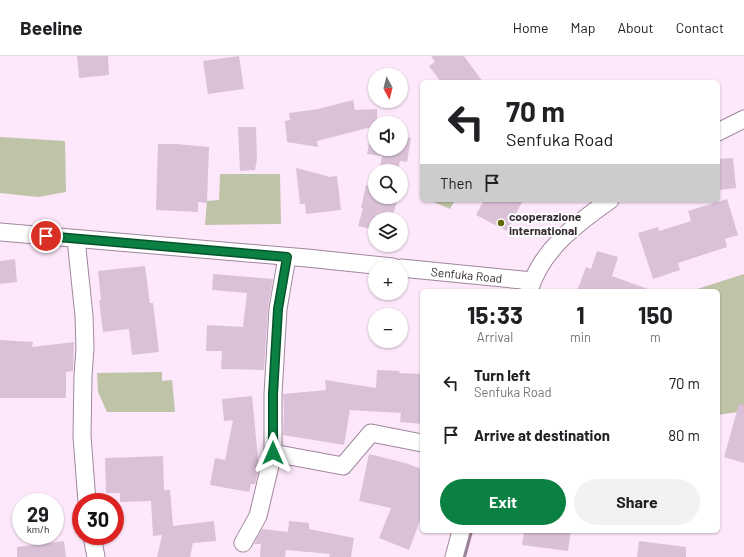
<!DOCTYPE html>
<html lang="en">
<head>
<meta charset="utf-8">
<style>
	body { margin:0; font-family:Barlow,sans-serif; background:#f2f2f2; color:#202124; height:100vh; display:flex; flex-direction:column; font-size:15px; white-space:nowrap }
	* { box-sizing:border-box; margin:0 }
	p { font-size:13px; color:#757577 }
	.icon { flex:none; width:22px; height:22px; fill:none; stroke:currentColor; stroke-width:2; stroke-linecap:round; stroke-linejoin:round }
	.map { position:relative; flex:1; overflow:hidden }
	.details { position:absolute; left:420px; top:233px; width:300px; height:244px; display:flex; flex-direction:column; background:#fff; border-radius:6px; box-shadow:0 1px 3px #0004 }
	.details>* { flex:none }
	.hud { position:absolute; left:420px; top:24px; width:300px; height:122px; border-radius:6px; box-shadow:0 1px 3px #0004; background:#fff; color:#202124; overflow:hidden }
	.needle { width:26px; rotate:173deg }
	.controls { position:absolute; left:368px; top:12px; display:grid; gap:8px }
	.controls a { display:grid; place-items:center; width:40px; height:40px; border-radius:50%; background:#fff; box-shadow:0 1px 3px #0004; font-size:20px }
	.speed { position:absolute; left:12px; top:437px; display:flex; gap:8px; font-size:20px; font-weight:700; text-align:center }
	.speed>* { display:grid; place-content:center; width:52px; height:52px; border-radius:50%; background:#fff; box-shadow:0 1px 3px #0004; line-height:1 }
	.speed small { font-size:10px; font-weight:400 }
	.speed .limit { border:6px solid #d22; background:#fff; color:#111 }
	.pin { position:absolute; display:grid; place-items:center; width:34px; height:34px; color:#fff; margin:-17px; border:2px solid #fff; border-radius:50%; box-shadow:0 1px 4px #0007 }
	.me { position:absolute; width:44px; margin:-22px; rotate:0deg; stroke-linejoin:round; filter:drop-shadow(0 0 3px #0008) }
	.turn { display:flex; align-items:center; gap:14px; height:84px; padding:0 20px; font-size:18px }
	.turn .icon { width:52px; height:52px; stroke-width:2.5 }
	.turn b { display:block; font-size:28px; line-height:34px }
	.then { display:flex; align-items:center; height:38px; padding:0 20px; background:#0003; gap:8px; font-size:15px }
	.eta { display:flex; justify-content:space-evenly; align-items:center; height:68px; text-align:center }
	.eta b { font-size:24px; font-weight:700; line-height:28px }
	.button { display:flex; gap:8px; margin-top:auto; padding:8px 20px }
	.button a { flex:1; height:46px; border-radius:24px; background:#0b8043; color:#fff; font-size:16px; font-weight:700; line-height:46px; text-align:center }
	.button a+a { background:#f2f2f2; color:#202124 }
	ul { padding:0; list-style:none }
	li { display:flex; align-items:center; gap:12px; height:52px; padding:0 20px }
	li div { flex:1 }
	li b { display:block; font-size:15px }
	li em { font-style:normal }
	header { display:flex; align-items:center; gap:24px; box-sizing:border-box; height:56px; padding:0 20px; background:#fff; border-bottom:1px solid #e0e0e0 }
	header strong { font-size:19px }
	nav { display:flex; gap:22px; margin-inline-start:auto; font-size:14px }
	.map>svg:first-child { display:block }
	.green { fill:#bfc3a7 }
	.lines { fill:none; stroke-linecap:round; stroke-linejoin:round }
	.stream { stroke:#9a8298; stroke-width:6 }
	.building { fill:#dac1d8 }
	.minor-casing { stroke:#9f879d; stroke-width:19 }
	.minor { stroke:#fff; stroke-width:17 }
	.route-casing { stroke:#07532c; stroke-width:10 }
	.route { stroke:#0b8043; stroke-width:7 }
	.poi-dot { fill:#606708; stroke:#fdfdfd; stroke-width:1.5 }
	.labels { text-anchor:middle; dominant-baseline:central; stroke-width:4; stroke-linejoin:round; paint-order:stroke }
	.poi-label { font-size:12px; font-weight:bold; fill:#352b34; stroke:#fdfdfd; text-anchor:start }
	.street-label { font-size:12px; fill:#352b34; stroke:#fdfdfd }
</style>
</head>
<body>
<header>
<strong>Beeline</strong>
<nav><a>Home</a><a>Map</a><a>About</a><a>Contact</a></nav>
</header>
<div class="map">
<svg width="744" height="501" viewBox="0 0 744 501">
	<rect width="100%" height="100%" fill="#fde8fb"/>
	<path class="green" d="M0,81L65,85L66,136L38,141L0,137Z
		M220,118H280L281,168L205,169L207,145L219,144Z
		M429,144H455L450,153Z
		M744,218V355L718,359V235H691Z
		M162,316V325L172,324L175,356H107L98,336L97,317Z"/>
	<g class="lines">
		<path class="stream" d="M463,501L470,475"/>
	</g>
	<path class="building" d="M77,0H108L109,19L79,22Z
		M239,0L244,33L208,38L203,5Z
		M431,0H464L483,26H441L429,10L435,6Z
		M353,44L355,54L377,53V67H375V93H401V74L407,75L406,81L411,82L407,106L400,105L398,114L380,111L382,100L367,98L372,71L317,85L318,91L287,86L285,65L290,64L289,57L318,53Z
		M238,71H256L257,103L255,114L240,115Z
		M158,88H176L209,91L207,147L198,146V156L156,154Z
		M733,102L736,132L718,134V103Z
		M296,112L327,120L328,121L337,120L341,154L306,158L305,148H300Z
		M369,127L375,128V141H387L386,142L397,145L392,163H375V174L358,170L363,152H361L366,129L369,130Z
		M727,143L738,179L725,183L727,191L678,207L680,214L653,223L638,177L658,171L659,175L691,165L688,155Z
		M484,144H523L507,175L476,159Z
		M597,195L618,201L612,220L648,233L647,235H577L586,211L591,213Z
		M15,203L17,226L0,228V205Z
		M145,210L150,247H153L159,296L132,299L129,273L103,276L99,245L101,244L98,215Z
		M213,218L273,223L268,252L264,314L221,313L222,295H206L207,269L243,271L247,237L212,234Z
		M0,284L33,286L32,291L74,286L73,315L66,316V342H0Z
		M377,314L400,315L399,317L422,318V368L400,366L401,357L350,354L344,389L283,379L284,355L283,338L326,334L325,324L376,332Z
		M252,340L259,413L255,428H251L249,436L210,429L215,402L225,404L233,364L224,365L222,343Z
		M739,348L744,349V407L724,401Z
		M369,398L405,407L422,413V459L409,494L379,482L391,452L359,445Z
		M163,400L164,434H170L173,470L214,465L216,485L193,487L190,501H157L162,479L153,480L151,445L120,446V437H106L105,402Z
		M289,465L309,467V473L354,482L351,501H329L330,498L286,494L285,501H260L261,488H254L262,473L288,476Z
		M524,475H571L568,495L522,489Z
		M64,485L66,501H17V491Z
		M639,485L686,491V501H637Z"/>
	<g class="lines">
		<defs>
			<g id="minor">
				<path d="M718,76L744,63"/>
				<path d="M0,176L307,202L393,211"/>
				<path d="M76,183L84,260L85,292L83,320L82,380L87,446"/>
				<path id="s1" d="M401,212L532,225"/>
				<path d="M529,235C541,194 576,168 610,144"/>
				<path d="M273,397L343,410L371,377L422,387"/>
				<path d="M92,480L96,501"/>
				<path d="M243,487L258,460L273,397V338L278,253L287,201"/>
				<path d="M454,501L461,475"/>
			</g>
		</defs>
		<use href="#minor" class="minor-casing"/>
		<use href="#minor" class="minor"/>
	</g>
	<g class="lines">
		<defs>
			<path id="route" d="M46,180L287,201L278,253L273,338V397"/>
		</defs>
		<use href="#route" class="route-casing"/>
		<use href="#route" class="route"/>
	</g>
	<circle class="poi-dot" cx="501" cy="167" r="4"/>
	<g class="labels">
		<g class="poi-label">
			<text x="509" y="160">cooperazione<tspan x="509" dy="14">international</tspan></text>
		</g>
		<g class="street-label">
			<text stroke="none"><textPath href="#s1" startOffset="66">Senfuka Road</textPath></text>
		</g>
	</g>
</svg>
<div class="controls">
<a><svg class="needle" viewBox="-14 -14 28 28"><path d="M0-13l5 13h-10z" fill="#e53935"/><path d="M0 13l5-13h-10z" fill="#757577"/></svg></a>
<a><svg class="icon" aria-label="sound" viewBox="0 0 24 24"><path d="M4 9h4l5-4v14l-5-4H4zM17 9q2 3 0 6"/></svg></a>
<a><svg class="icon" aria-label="search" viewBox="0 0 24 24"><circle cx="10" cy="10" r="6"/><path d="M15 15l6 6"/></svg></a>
<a><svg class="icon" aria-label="layers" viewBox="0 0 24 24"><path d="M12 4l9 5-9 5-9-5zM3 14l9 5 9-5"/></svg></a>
<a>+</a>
<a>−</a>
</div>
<div class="speed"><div>29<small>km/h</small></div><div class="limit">30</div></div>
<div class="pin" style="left:46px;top:180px;background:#d93025"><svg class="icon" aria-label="arrive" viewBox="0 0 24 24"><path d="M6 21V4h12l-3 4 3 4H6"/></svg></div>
<svg class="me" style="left:273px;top:397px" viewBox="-20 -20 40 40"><path d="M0-17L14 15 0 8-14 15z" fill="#0b8043" stroke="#fff" stroke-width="4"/></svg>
<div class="hud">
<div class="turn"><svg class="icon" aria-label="left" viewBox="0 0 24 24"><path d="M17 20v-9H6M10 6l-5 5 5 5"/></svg><div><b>70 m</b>Senfuka Road</div></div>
<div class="then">Then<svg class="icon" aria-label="arrive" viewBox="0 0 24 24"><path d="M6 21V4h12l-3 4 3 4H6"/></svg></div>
</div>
<section class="details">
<div class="eta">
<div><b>15:33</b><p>Arrival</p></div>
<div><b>1</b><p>min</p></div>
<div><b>150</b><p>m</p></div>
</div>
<ul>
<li><svg class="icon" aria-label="left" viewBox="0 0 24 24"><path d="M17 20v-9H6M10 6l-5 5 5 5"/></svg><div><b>Turn left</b><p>Senfuka Road</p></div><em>70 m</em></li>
<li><svg class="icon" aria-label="arrive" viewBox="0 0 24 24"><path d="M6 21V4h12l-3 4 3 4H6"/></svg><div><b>Arrive at destination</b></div><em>80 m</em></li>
</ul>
<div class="button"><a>Exit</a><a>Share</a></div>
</section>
</div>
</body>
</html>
